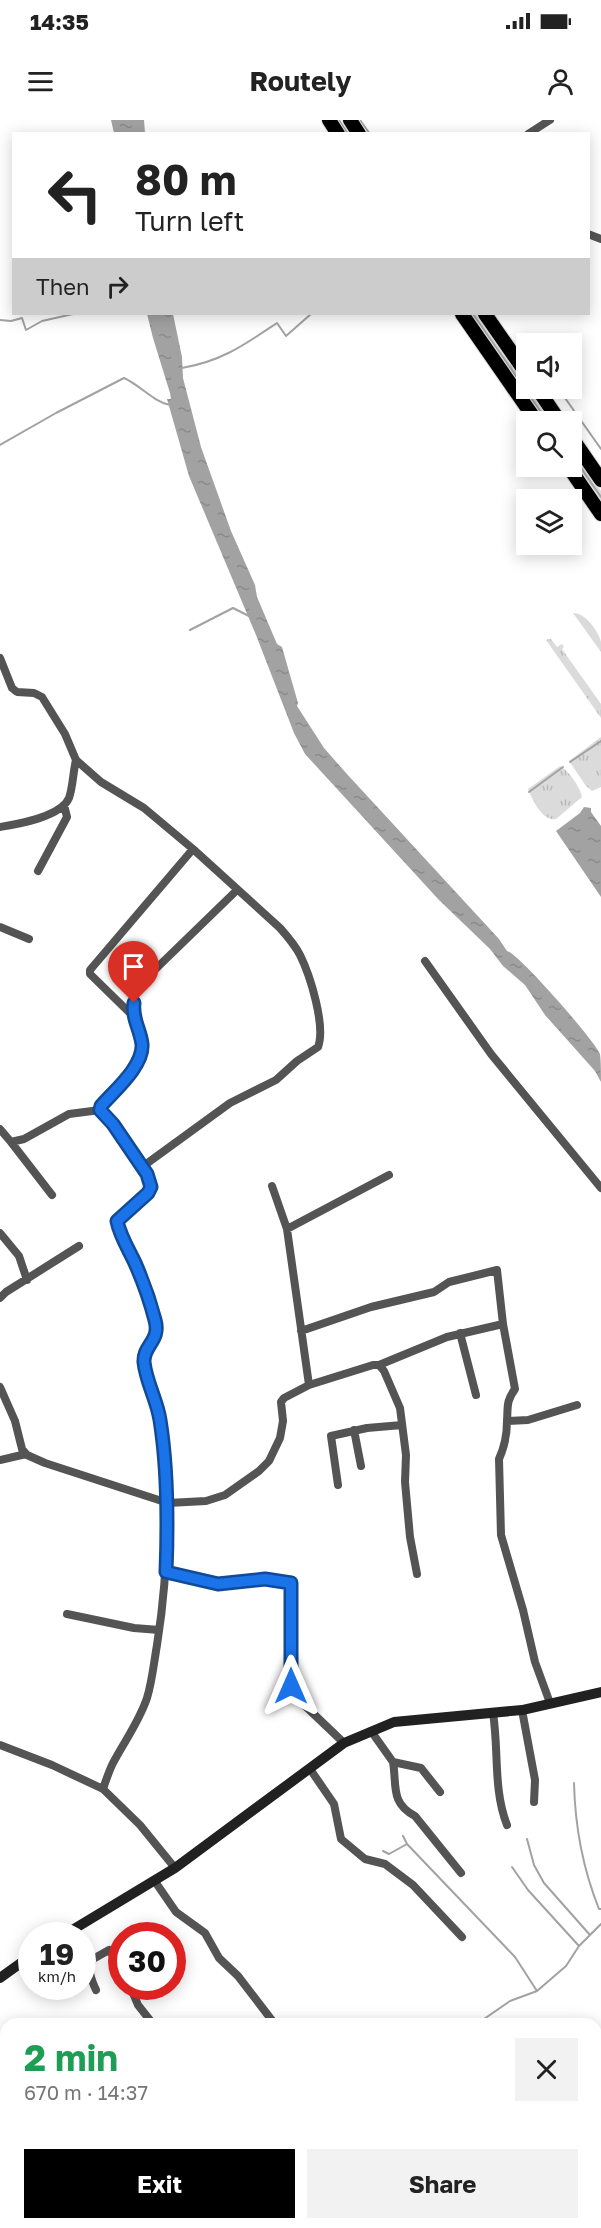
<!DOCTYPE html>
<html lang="en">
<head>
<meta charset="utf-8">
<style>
	body { margin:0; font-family:"Golos Text",sans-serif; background:#f2f2f2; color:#222; height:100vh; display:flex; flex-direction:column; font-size:22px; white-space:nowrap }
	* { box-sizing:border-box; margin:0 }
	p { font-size:20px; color:#767676 }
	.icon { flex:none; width:33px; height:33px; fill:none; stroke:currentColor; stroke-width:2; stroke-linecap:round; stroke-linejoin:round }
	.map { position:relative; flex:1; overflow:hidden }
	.drawer { position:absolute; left:0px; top:1898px; width:602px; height:212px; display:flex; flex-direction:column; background:#fff; border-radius:18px 18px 0 0; box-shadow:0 3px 15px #0003 }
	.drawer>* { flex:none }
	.hud { position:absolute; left:12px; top:12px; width:578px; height:183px; border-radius:0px; box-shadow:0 3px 15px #0003; background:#fff; color:#222; overflow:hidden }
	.tools { position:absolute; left:516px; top:213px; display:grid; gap:12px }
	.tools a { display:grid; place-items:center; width:66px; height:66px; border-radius:0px; background:#fff; box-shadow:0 3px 15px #0003; font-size:30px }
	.speed { position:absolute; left:18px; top:1802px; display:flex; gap:12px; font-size:30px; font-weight:700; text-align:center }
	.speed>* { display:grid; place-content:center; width:78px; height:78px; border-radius:50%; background:#fff; box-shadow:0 3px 15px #0003; line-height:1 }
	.speed small { font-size:15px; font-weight:400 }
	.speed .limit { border:9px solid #d22; background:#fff; color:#111 }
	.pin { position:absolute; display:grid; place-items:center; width:51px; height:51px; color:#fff; margin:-62px -26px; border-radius:50% 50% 50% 0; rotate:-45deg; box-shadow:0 0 6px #0007 }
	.pin .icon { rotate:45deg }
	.me { position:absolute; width:66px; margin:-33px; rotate:0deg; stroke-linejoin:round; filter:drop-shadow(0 0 4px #0008) }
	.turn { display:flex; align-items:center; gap:21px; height:126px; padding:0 24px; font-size:27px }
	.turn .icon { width:78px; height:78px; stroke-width:2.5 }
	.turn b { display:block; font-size:42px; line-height:51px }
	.then { display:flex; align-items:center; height:57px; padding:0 24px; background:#0003; gap:12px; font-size:22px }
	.round { display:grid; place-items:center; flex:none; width:63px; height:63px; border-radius:0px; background:#f2f2f2 }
	.head { display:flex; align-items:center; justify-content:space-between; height:102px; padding:0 24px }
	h1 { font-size:36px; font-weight:700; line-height:45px; color:#1e9e55 }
	.action { display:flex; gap:12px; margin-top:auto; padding:12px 24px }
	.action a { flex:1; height:69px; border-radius:0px; background:#000; color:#fff; font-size:24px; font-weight:700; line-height:69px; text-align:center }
	.action a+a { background:#f2f2f2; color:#222 }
	.status { display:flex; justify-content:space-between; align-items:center; height:42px; padding:0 30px; background:#fff; direction:ltr }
	.status svg { height:16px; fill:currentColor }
	header { display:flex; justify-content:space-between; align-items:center; height:78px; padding:0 24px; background:#fff; font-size:27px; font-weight:700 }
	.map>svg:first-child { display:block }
	.grass { fill:url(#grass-tufts) }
	.water { fill:url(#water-ripples) }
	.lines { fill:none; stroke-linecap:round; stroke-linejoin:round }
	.stream { stroke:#a2a2a2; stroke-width:2 }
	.highway-casing { stroke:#dbdbdb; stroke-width:16 }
	.street { stroke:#545454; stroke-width:8 }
	.secondary { stroke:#212121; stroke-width:10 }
	.highway { stroke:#000; stroke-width:14 }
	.route-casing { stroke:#114b97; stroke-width:15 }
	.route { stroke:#1a73e8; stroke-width:10 }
</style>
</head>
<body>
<div class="status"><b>14:35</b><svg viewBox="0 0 49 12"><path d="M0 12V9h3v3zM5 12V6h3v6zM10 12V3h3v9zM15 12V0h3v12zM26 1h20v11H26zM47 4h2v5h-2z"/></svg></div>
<header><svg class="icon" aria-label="menu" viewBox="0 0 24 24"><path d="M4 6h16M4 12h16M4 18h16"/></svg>Routely<svg class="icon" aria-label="person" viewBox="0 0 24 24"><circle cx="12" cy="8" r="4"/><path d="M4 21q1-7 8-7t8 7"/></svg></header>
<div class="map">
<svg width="601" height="2108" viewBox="0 0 601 2108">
	<defs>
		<pattern id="grass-tufts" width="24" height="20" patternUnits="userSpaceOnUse" patternTransform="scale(1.5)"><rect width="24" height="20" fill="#dbdbdb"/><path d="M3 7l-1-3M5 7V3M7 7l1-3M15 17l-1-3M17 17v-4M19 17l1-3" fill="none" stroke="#bababa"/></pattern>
		<pattern id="water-ripples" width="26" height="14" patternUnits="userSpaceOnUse" patternTransform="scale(1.5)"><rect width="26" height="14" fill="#a2a2a2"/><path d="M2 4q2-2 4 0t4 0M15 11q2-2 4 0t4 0" fill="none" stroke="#8a8a8a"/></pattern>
	</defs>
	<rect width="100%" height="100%" fill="#fff"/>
	<path class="grass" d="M467,194H478L526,264V268L530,269L553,301H542Z
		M572,328L601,371V386L572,343Z
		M573,493C584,492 599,511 601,522C601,525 601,529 601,532Z
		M549,519H551L557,527L562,524L564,527L562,529L601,584V598L546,520Z
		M601,617V667L592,671L586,666L569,641Z
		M560,646C569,651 580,667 582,677L556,699C542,701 533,681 528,669Z"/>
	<path class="water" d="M111,0H144L145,13H114Z
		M147,194H173L182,237L183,258L201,327L231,411L255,465L257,477L277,524L282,527L298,583L297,586L324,628L346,653L499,819L507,831C518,833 595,921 600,934C601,941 601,954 601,962L595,951L545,895L525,865L503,846L490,829L439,780L305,634L294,613L256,515L189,356L167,279H171L170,273L153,218Z
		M584,687L591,688V692L601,706V777L556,711L580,693Z"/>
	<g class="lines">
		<path class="stream" d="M339,0L348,14
			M360,0L370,14
			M473,194L548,302
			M0,200L11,201L22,198L26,210L42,201L73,194
			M182,248C222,241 244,225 277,203L286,216L311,194
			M558,268L601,329
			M0,325L56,293L124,258C140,265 152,281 170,285
			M572,335L601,377
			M190,510L233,488L249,496
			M570,642L601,621
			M529,672L563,647
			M574,1663C575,1706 583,1749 599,1789H601
			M403,1716L407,1724L515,1837L537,1871
			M527,1719L534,1745L544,1763L590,1815
			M383,1731L389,1734L407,1724
			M512,1747L528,1770L579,1826
			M483,1904L484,1899L510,1881L537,1871L566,1846L579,1826L601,1804
			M132,2103L135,2108
			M219,2103L224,2108
			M284,2103L290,2108
			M299,2103L302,2108
			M172,2105L175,2108
			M234,2108L238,2103"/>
		<defs>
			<path id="highway" d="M329,0L338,14
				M350,0L359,14
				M462,194L537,302
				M485,194L526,253
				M537,268L560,302
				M572,318L601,360
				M568,346L601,394"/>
		</defs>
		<use href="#highway" class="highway-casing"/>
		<path class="street" d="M528,14L550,0
			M588,114L601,119
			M0,538L12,568L17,572L34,573L42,577L65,614L76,640L101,662L144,688L193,729L280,808C288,817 295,825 300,835C310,855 326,906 318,927L297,941L276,960L230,983L142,1047
			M0,707C18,704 61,697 69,678C73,667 73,652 76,640
			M38,751L67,697L64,685
			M0,807L29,819
			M425,841L491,934L601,1068
			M133,896L135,869L237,770
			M0,1009L11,1022L24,1019L69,994L100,990
			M11,1022L52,1075
			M287,1109L389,1055
			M0,1113L19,1136L27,1160
			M0,1178L6,1172L79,1126
			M301,1211L371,1187L434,1172L449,1162L497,1150L503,1204L515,1269C506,1281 508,1287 507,1301C507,1313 504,1328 499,1339L501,1415L523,1490L535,1542L550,1583
			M460,1213L476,1275
			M379,1245L447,1217L503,1204
			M309,1265L373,1245H379L384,1251L400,1288L406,1335L405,1362L410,1417L417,1454
			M0,1267L15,1301L22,1329L27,1335L45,1343L168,1383L206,1381L225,1375L259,1351L269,1341L280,1318L283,1301L281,1282L284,1278L309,1265L287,1109L272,1066
			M507,1301L528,1300L577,1285
			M354,1310L361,1346
			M0,1340L26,1334
			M338,1365L331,1316L367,1308L402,1305
			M166,1451L218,1464L265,1459L291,1463V1566L298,1579L344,1623
			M67,1494L134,1508L159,1510
			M522,1590L535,1660L534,1682
			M493,1593C499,1631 493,1669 507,1705
			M371,1611L393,1642L421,1648L440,1672
			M0,1625L52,1645L103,1669L140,1705L175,1748
			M393,1642C397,1665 390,1683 415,1696L461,1753
			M310,1649L334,1684L341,1719L365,1739L385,1744L413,1765L462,1817
			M103,1669C106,1660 109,1651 113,1643C124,1622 139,1602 147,1578C152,1562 154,1542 157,1525C169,1450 170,1377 160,1302C158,1284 148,1268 145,1250C142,1229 159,1223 156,1203C150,1168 124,1135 117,1101L148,1073C154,1058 124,1017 113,1004C109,999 104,996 100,990L101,986L138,944L142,927L139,911L133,896L90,854V850L193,729
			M154,1760L176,1792L205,1813L219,1838L238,1856L274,1903
			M82,1818L93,1839L109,1830L122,1849
			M93,1839C87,1850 91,1859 96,1870
			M130,1866L138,1885L153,1904
			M0,2012L6,2022
			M596,2027L601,2022
			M0,2047L6,2043
			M0,2093L6,2101
			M379,2103L382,2108"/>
		<path class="secondary" d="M64,1815L175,1748L344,1623L394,1602L522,1590L601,1572
			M0,1858L32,1835"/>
		<use href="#highway" class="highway"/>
	</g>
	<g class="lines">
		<defs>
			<path id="route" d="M134,883C132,900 140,908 142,924C144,946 114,971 101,986L100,990L113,1004L147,1054L151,1067L148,1073L117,1101C120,1116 129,1130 135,1143C143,1161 150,1181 155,1200C161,1221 143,1225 144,1242C146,1262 157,1280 160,1300C168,1350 168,1401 166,1452L218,1464L265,1459L291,1463V1566"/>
		</defs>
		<use href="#route" class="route-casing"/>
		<use href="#route" class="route"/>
	</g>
</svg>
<div class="tools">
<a><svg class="icon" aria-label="sound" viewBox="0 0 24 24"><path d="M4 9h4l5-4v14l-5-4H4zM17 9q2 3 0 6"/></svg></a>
<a><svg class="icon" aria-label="search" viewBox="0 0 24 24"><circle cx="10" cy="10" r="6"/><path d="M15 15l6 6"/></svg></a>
<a><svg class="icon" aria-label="layers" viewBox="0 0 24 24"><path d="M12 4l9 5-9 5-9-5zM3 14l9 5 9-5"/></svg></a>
</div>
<div class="speed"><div>19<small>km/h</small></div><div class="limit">30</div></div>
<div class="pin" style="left:134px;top:883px;background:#d93025"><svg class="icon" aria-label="arrive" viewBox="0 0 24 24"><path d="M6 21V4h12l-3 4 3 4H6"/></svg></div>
<svg class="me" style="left:291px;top:1566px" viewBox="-20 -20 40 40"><path d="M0-17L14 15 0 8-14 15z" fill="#1a73e8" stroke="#fff" stroke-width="4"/></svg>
<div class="hud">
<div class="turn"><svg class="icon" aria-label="left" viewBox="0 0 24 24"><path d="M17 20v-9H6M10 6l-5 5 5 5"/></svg><div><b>80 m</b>Turn left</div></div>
<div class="then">Then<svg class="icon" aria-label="right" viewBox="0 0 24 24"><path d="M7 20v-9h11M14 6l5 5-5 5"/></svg></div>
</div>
<section class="drawer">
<div class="head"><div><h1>2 min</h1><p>670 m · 14:37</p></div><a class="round"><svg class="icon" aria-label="close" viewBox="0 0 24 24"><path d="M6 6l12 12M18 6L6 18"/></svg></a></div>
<div class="action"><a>Exit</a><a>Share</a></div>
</section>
</div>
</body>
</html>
